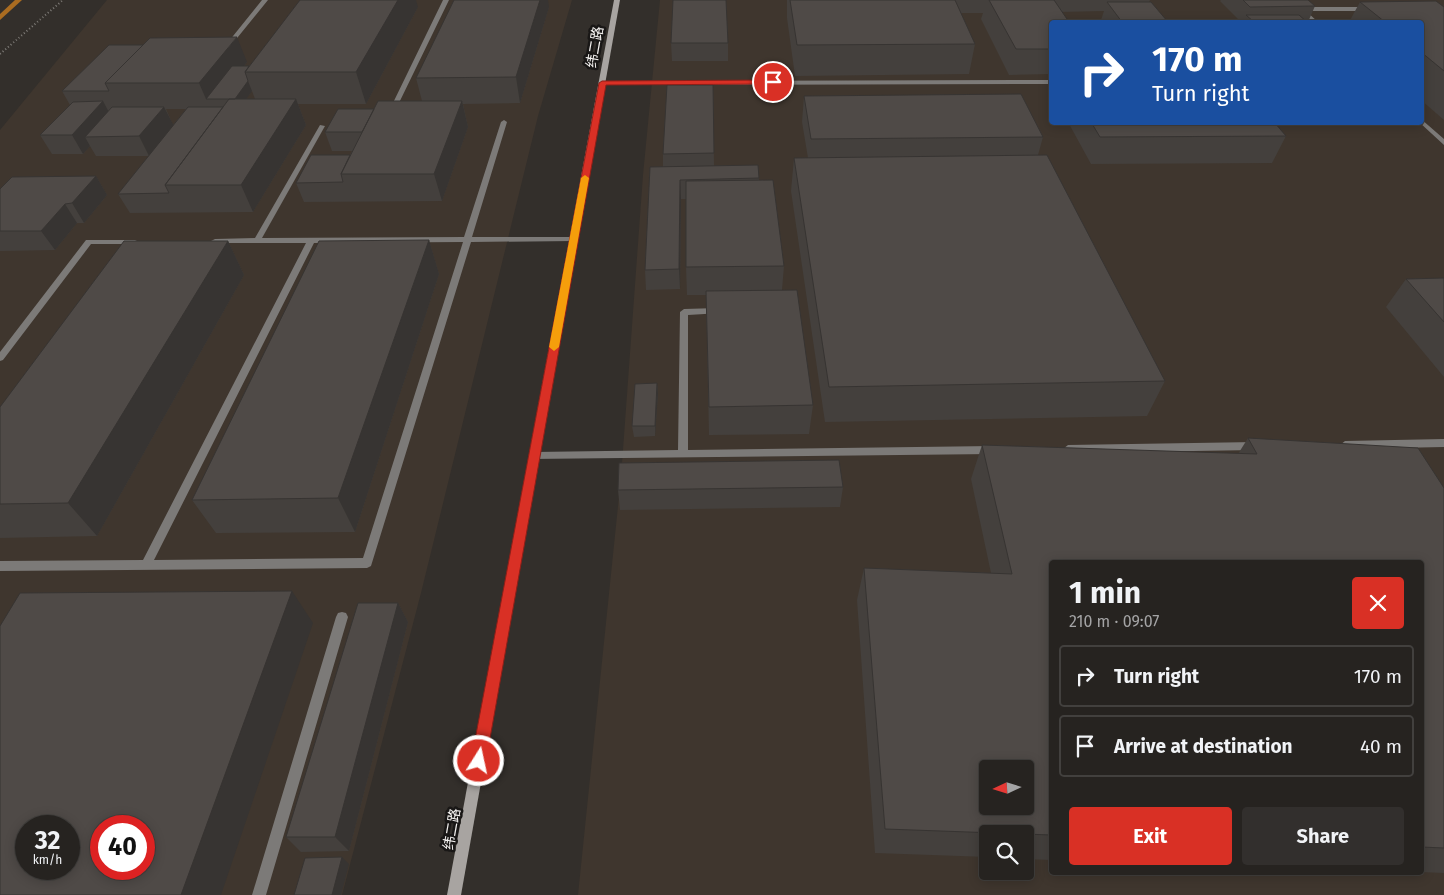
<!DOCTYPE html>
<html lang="en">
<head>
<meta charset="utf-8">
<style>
	body { margin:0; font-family:"Fira Sans","Noto Sans SC",sans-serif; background:#322f2d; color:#f1f3f6; height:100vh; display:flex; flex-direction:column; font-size:19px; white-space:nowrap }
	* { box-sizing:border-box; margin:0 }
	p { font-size:16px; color:#a4a4a5 }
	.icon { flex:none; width:28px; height:28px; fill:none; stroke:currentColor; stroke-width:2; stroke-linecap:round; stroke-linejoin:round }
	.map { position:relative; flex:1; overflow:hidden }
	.drawer { position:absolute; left:1049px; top:560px; width:375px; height:315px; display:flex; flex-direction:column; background:#262320; border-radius:5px; box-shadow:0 2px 12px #0003,0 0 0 1px #42403e }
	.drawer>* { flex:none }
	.hud { position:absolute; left:1049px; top:20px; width:375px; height:105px; border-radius:5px; box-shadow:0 2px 12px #0003,0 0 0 1px #42403e; background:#1a4fa0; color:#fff; overflow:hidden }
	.needle { width:32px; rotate:266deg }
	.buttons { position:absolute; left:979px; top:760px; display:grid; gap:10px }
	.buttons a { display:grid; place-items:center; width:55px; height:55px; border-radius:5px; background:#262320; box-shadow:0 2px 12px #0003,0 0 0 1px #42403e; font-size:25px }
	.speed { position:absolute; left:15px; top:815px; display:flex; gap:10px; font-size:25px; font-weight:700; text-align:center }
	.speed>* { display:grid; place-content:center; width:65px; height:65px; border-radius:50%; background:#262320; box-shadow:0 2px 12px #0003,0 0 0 1px #42403e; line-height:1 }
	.speed small { font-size:12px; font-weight:400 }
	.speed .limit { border:8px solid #d22; background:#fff; color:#111 }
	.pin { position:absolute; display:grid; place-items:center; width:42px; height:42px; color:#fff; margin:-21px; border:2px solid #fff; border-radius:50%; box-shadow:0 1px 5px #0007 }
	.me { position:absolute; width:55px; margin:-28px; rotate:10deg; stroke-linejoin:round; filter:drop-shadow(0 0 4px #0008) }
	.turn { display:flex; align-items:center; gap:18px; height:105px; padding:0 20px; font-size:22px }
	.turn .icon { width:65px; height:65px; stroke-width:2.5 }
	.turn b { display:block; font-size:35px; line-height:42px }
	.round { display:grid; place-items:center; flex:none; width:52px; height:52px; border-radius:5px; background:#322f2d }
	.summary { display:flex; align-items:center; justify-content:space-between; height:85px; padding:0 20px }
	h1 { font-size:30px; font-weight:700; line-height:38px }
	.cta { display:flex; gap:10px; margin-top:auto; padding:10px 20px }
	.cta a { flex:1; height:58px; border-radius:5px; background:#d93025; color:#fff; font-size:20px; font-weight:700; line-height:58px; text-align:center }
	.cta a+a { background:#322f2d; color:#f1f3f6 }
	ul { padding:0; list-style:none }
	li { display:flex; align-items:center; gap:15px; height:62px; margin:0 10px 8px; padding:0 10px; border:2px solid #42403e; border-radius:5px }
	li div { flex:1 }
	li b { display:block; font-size:19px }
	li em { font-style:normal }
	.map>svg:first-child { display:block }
	.built { fill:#3f362e; fill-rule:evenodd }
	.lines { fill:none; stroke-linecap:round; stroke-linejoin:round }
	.stream { fill:#aa6c21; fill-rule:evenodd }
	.path { stroke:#7f7c78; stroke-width:2; stroke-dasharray:1 2.5; stroke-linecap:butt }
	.lane { fill:#7c7a78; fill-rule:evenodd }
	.secondary { fill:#a8a4a1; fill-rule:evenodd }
	.wall { fill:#44403d; fill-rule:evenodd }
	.shaded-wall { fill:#373432 }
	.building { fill:#4f4a47; stroke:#373432; fill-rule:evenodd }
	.route { fill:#d93025; stroke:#8d1f18 }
	.slow { fill:#f59e0b }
	.labels { text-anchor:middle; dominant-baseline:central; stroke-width:5; stroke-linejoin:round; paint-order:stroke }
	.street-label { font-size:14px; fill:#f5f3f1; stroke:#191716 }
</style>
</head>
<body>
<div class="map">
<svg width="1444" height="895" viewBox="0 0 1444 895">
	<rect width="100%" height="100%" fill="#332f2b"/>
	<path class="built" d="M107,0H572L538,116L421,593L342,895H0V130ZM26,826H69V869H26ZM101,826H144V869H101Z
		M660,0H1444V895H578L621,477L643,175ZM1051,22H1421V122H1051ZM1051,562H1421V872H1051ZM988,769H1025V806H988ZM988,834H1025V871H988Z"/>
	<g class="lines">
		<path class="stream" d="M15,0H22L0,20V14Z"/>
		<path class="path" d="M0,54L63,0"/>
		<path class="lane" d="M262,0H268L229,48H225V46Z
			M443,0H449L397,107L392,108L391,107Z
			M1288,0H1294L1302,7H1368L1371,9L1368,11H1306L1318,22H1312Z
			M1051,80V84L602,85L599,83L602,81Z
			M1421,119L1444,139V145L1419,122H1421Z
			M504,120L507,122L472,237H574L578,239L574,241L471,242L371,566L367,568L0,571V561L143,560L306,243H215L211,241L215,239L255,238L320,125L325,126L262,238L464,237L501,122ZM463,242L363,558L154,560L314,243Z
			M86,240H135L139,242L135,244H91L3,360L0,361V352Z
			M718,308L721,309L722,311L721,313L688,315V450L993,446L998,450L993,454L530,459L529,456L530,453L534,452L678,450L680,312L684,309Z
			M1444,439V447L1345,449L1340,445L1345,441Z
			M1256,442L1261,446L1256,450L1068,453L1063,449L1068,445Z
			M342,612L346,613L348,617L266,895H252L336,617L338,613Z"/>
		<path class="secondary" d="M614,0H620L461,895H447Z"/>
	</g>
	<path class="wall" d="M787,0H1150L1149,2L1168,22H1104L1101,20L1104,11L1062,12L1051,22V74L1009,75L981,19L983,13H961L975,44L969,74L795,76L787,18Z
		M1221,0H1308L1315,6L1308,22H1241L1220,1Z
		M1360,2L1444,7V120L1421,100V22H1349Z
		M418,7L366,104H298L306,125L253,212L130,213L118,194L149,156H96L90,146L83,154H52L40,135L70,105L62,91L109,45L247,62L244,66H249ZM252,91L255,99H246ZM166,109H186L173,125Z
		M549,7L520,103L463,104L468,127L442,201L304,202L296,183L350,155L352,151H332L325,132L374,109L422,101L416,78Z
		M671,43H728V61H672Z
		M713,85L714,166L758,165L759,180L784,266L782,290L813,405L809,434L709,435L706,295H687L686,267V199H681L680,289L646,290L645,270L663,166V154Z
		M804,96L1043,137L1038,155L1165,381L1147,416L825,422L791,191L794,158H808L802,122Z
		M1068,122H1274L1286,136L1272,163L1091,164Z
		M96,176L107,195L84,223H77L55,250L0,251V189Z
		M429,240L439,274L355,532L216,533L192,500Z
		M228,241L244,275L97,536L0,538V407Z
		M1444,278V377L1386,307L1406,279Z
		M657,383L658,394L655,436L634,437L632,426Z
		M1248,438L1444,488V873L1421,872V562H1051V860L1025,859V834H988V857L875,853L857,600L864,568L991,573L971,479L982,445L1238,454Z
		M843,487L840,507L620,510L618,490Z
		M398,603L408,622L349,851L301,852L286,837Z"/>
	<path class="shaded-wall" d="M398,0H416L418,7L366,104L356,72Z
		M540,0H548L549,7L520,103L516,77Z
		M237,37L247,62L218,99H206L199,83Z
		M248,81L252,91L239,109L235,99Z
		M296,99L306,125L253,212L241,185Z
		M103,101L113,120L85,137L90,146L83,154L72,135Z
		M462,101L468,127L442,201L434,174Z
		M164,107L174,126L149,156L139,136Z
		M96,176L107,195L84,223L72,203Z
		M680,180L681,199L680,289L679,269Z
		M65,204L77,223L55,250L41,231Z
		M429,240L439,274L355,532L338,498Z
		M228,241L244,275L97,536L68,503Z
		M657,383L658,394L655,436V426Z
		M292,591L313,623L221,895H181Z
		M398,603L408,622L349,851L335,837Z
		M342,857L349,864L341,895H332Z"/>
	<path class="building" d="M300,0H398L356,72H245Z
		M454,0H540L516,77L416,78Z
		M673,0H726L728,43H671Z
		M790,0H955L975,44L797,45Z
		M989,0H1054L1069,22H1051V49H1016Z
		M1243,0H1308L1315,6L1250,7Z
		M1436,1L1444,7V71L1421,52V22H1385L1360,2Z
		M1107,2H1151L1168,22H1122Z
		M1246,15H1299L1307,22H1254Z
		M237,37L199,83H105L150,38Z
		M109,45H143L105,83L109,91H62Z
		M232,66H249L245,72L248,81L235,99H206Z
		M667,85H713L714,153L663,154Z
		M1021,94L1043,137L811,139L804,96Z
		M229,99H296L241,185H165Z
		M103,101L72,135H40L73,102Z
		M378,101H462L434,174H341Z
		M112,107H164L139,136L85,137Z
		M188,107H223L165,185L169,193L118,194Z
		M338,109H374L362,132H325Z
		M1091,122H1274L1286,136L1100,137Z
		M311,155H350L341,174L343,182L296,183Z
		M1047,155L1165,381L829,387L794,158Z
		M758,165L759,178L680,180L679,269L645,270L650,167Z
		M96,176L72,203L65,204L41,231H0V189L12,177Z
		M773,180L784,266L686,267V181Z
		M429,240L338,498L192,500L319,241Z
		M124,241H228L68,503L0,504V407Z
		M1444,278V322L1406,279Z
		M797,290L813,405L709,407L706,291Z
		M657,383L655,426H632L635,384Z
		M1248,438L1418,448L1444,488V848L1421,847V562H1051V835L885,829L864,568L1012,574L982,445L1257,454ZM988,769H1025V806H988Z
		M839,460L843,487L618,490L619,463Z
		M292,591L181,895H0V626L20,593ZM26,826H69V869H26ZM101,826H144V869H101Z
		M358,603H398L335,837H286Z
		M342,857L332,895H294L305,858Z"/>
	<path class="route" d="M773,80L777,82L776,84L606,85L486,761L484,767L479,769L473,767L471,761L599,83L602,81Z"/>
	<path class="slow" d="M585,175L589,178L559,347L554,351L549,347L581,178Z"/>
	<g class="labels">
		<g class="street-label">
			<text transform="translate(595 47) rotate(-80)">纬二路</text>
			<text transform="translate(452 829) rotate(-80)">纬二路</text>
		</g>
	</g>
</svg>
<div class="buttons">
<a><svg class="needle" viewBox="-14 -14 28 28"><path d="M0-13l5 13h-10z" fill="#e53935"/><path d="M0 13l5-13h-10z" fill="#a4a4a5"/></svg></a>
<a><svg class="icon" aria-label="search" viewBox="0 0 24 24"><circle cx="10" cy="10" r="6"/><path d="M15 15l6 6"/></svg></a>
</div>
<div class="speed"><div>32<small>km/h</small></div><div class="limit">40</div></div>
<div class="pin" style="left:773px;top:82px;background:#d93025"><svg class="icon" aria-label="arrive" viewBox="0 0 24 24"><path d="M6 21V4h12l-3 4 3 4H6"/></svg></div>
<svg class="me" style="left:479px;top:761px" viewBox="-20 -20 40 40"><circle r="17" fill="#d93025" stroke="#fff" stroke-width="3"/><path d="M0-11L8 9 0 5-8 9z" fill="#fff"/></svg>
<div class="hud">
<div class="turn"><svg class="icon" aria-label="right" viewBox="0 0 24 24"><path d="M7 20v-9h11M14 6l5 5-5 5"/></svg><div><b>170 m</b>Turn right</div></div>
</div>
<section class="drawer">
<div class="summary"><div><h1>1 min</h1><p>210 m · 09:07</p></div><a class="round" style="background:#d93025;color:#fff"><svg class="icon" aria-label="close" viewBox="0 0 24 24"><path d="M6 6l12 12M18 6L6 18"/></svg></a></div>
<ul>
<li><svg class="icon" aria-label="right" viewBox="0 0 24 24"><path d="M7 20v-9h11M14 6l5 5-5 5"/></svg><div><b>Turn right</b></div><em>170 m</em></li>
<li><svg class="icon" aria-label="arrive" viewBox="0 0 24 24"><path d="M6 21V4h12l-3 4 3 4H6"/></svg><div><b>Arrive at destination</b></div><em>40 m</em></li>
</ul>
<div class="cta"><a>Exit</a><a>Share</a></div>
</section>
</div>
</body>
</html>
